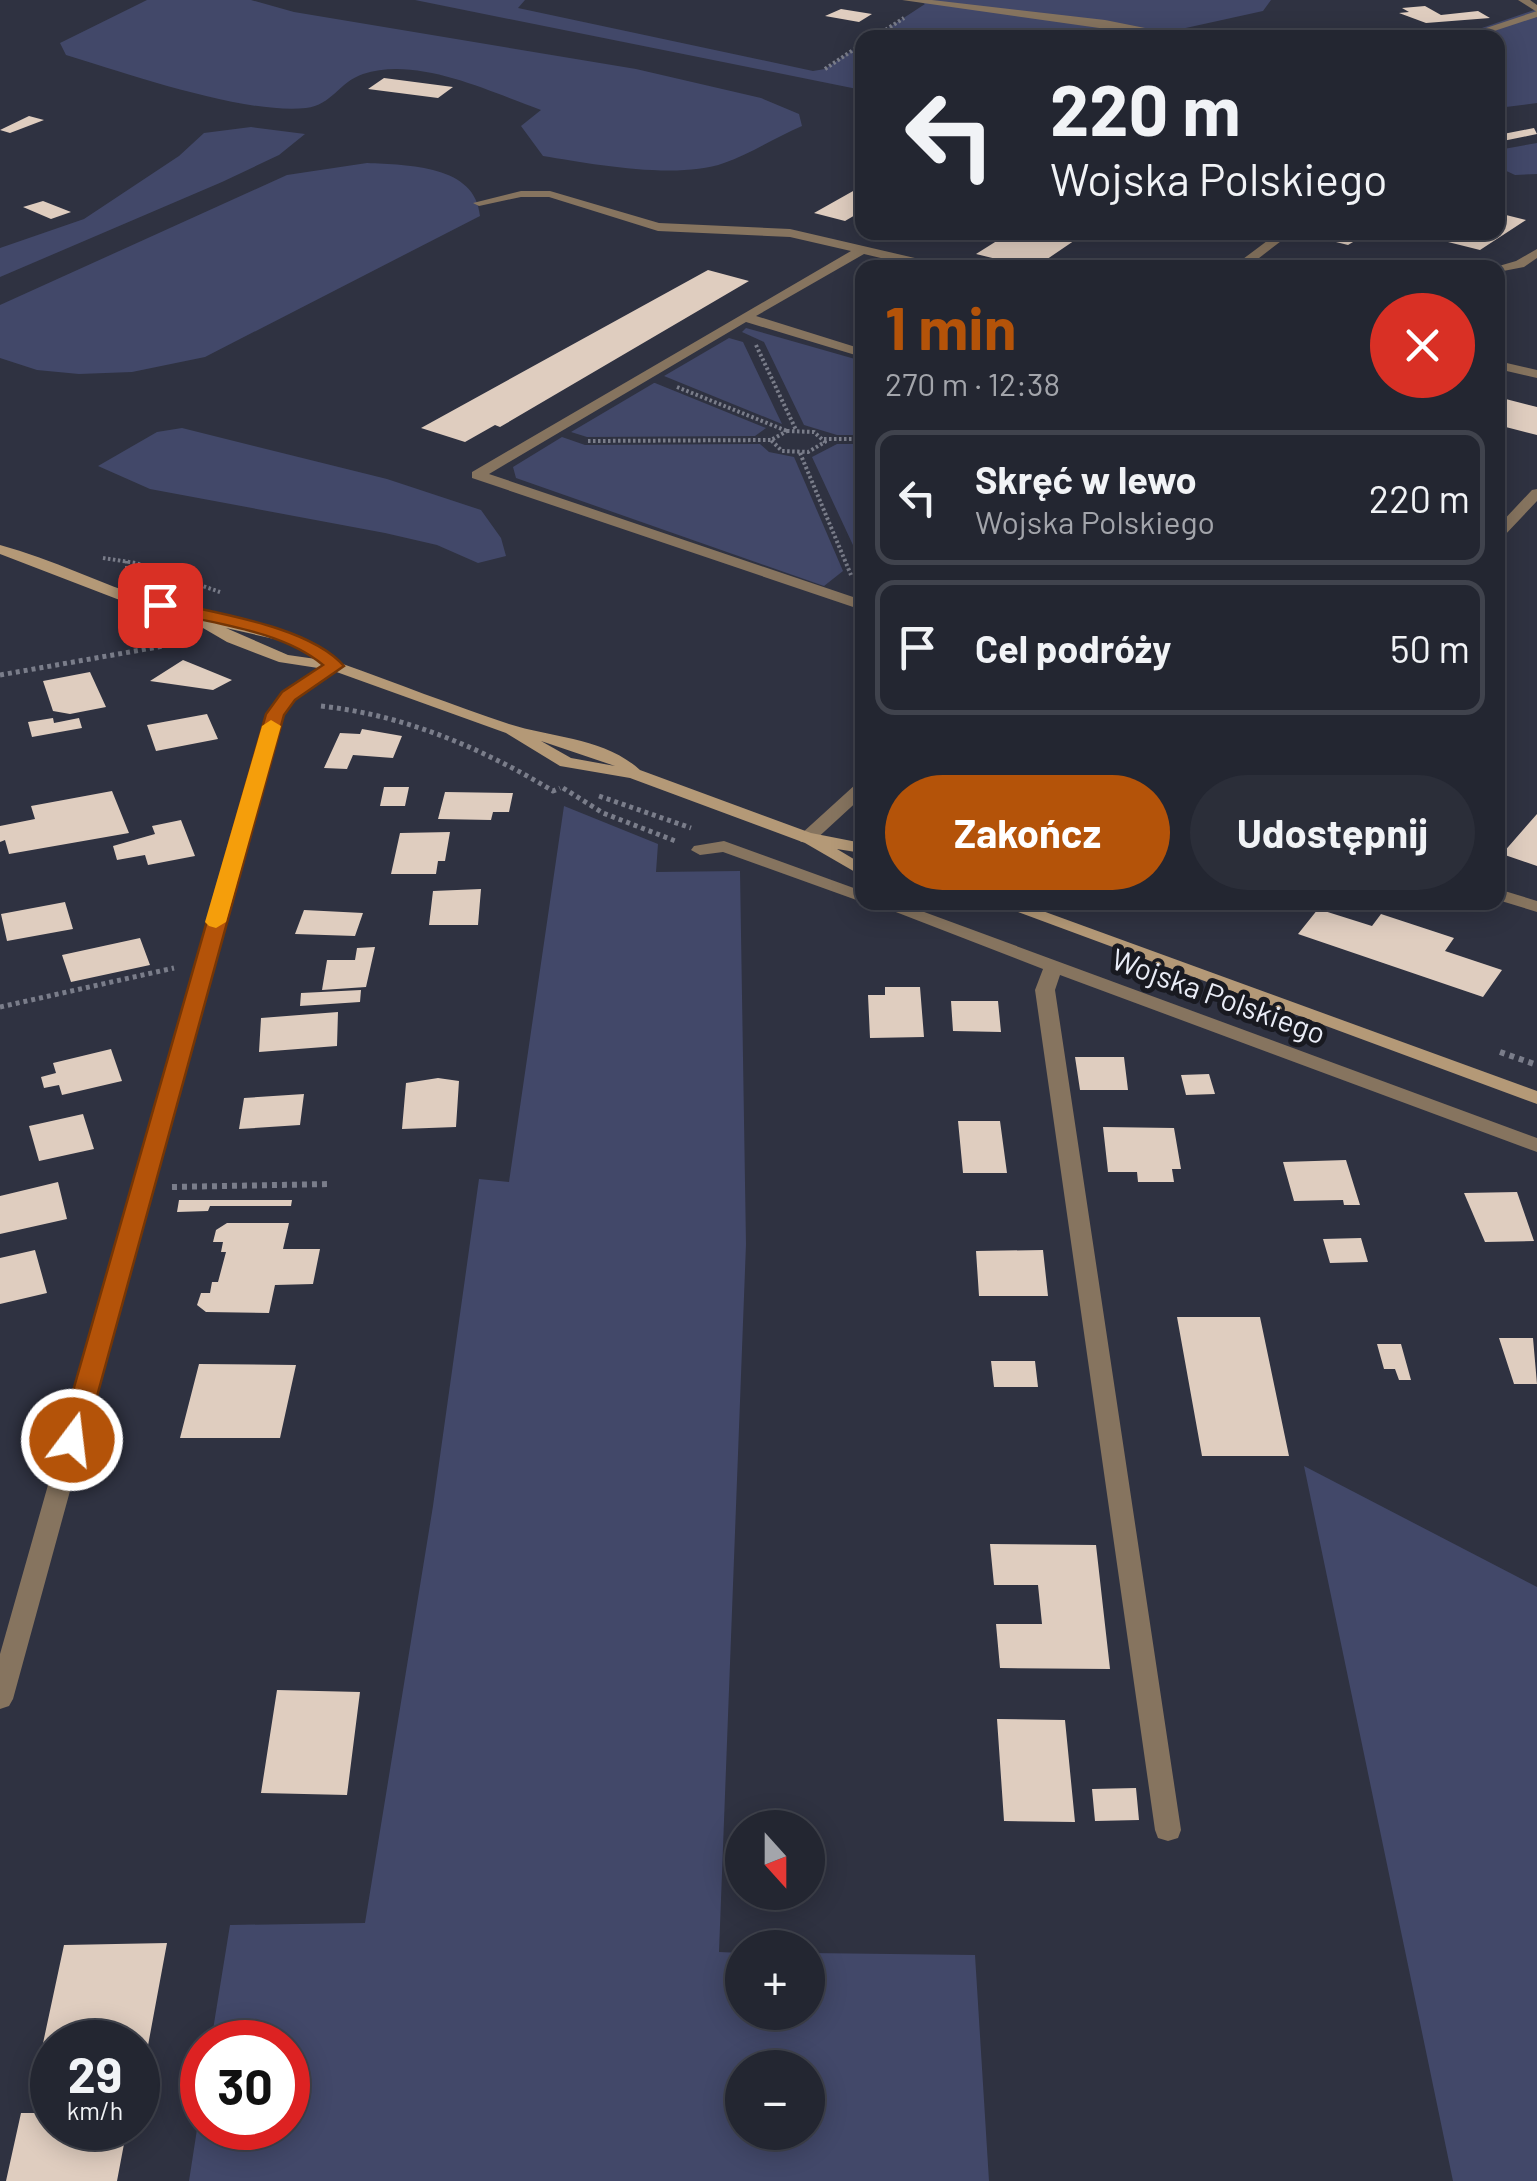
<!DOCTYPE html>
<html lang="pl">
<head>
<meta charset="utf-8">
<style>
	body { margin:0; font-family:Barlow,sans-serif; background:#2b2e39; color:#f1f3f6; height:100vh; display:flex; flex-direction:column; font-size:38px; white-space:nowrap }
	* { box-sizing:border-box; margin:0 }
	p { font-size:32px; color:#a3a5ab }
	.icon { flex:none; width:55px; height:55px; fill:none; stroke:currentColor; stroke-width:2; stroke-linecap:round; stroke-linejoin:round }
	.map { position:relative; flex:1; overflow:hidden }
	.panel { position:absolute; left:855px; top:260px; width:650px; height:650px; display:flex; flex-direction:column; background:#232631; border-radius:20px; box-shadow:0 5px 25px #0003,0 0 0 2px #40434d }
	.panel>* { flex:none }
	.guide { position:absolute; left:855px; top:30px; width:650px; height:210px; border-radius:20px; box-shadow:0 5px 25px #0003,0 0 0 2px #40434d; background:#232631; color:#f1f3f6; overflow:hidden }
	.needle { width:65px; rotate:159deg }
	.buttons { position:absolute; left:725px; top:1810px; display:grid; gap:20px }
	.buttons a { display:grid; place-items:center; width:100px; height:100px; border-radius:50%; background:#232631; box-shadow:0 5px 25px #0003,0 0 0 2px #40434d; font-size:50px }
	.speed { position:absolute; left:30px; top:2020px; display:flex; gap:20px; font-size:50px; font-weight:700; text-align:center }
	.speed>* { display:grid; place-content:center; width:130px; height:130px; border-radius:50%; background:#232631; box-shadow:0 5px 25px #0003,0 0 0 2px #40434d; line-height:1 }
	.speed small { font-size:25px; font-weight:400 }
	.speed .limit { border:15px solid #d22; background:#fff; color:#111 }
	.pin { position:absolute; display:grid; place-items:center; width:85px; height:85px; color:#fff; margin:-42px; border-radius:20px; box-shadow:0 5px 15px #0006 }
	.me { position:absolute; width:110px; margin:-55px; rotate:15deg; stroke-linejoin:round; filter:drop-shadow(0 0 8px #0008) }
	.turn { display:flex; align-items:center; gap:35px; height:210px; padding:0 30px; font-size:45px }
	.turn .icon { width:130px; height:130px; stroke-width:2.5 }
	.turn b { display:block; font-size:70px; line-height:85px }
	.round { display:grid; place-items:center; flex:none; width:105px; height:105px; border-radius:52px; background:#2b2e39 }
	.overview { display:flex; align-items:center; justify-content:space-between; height:170px; padding:0 30px }
	h1 { font-size:60px; font-weight:700; line-height:75px; color:#b45309 }
	.button { display:flex; gap:20px; margin-top:auto; padding:20px 30px }
	.button a { flex:1; height:115px; border-radius:60px; background:#b45309; color:#fff; font-size:40px; font-weight:700; line-height:115px; text-align:center }
	.button a+a { background:#2b2e39; color:#f1f3f6 }
	ul { padding:0; list-style:none }
	li { display:flex; align-items:center; gap:30px; height:135px; margin:0 20px 15px; padding:0 10px; border:5px solid #40434d; border-radius:20px }
	li div { flex:1 }
	li b { display:block; font-size:38px }
	li em { font-style:normal }
	.map>svg:first-child { display:block }
	.green { fill:#424869; fill-rule:evenodd }
	.building { fill:#dfcdbf }
	.lines { fill:none; stroke-linecap:round; stroke-linejoin:round }
	.path-far2 { stroke:#7a7d8a; stroke-width:4; stroke-dasharray:2.5 2.5; stroke-linecap:butt }
	.path-far1 { stroke:#7a7d8a; stroke-width:5; stroke-dasharray:4 4; stroke-linecap:butt }
	.path { stroke:#7a7d8a; stroke-width:6; stroke-dasharray:5 5; stroke-linecap:butt }
	.service { fill:#86745f; fill-rule:evenodd }
	.minor { fill:#86745f; fill-rule:evenodd }
	.secondary { fill:#b49977; fill-rule:evenodd }
	.route { fill:#b45309; stroke:#753606; stroke-width:2.5 }
	.slow { fill:#f59e0b }
	.labels { text-anchor:middle; dominant-baseline:central; stroke-width:10; stroke-linejoin:round; paint-order:stroke }
	.street-label { font-size:30px; fill:#eaedf7; stroke:#191a21 }
</style>
</head>
<body>
<div class="map">
<svg width="1537" height="2181" viewBox="0 0 1537 2181">
	<rect width="100%" height="100%" fill="#2f3241"/>
	<path class="green" d="M147,0H251L294,12L636,69L761,98L799,114L802,126C776,137 750,154 724,163C677,180 592,164 543,156L521,126L541,110C490,92 418,56 363,74C339,82 332,105 306,108C246,115 125,73 66,55L60,43Z
		M415,0H525L518,8L813,71L825,69L862,44V90Z
		M918,0H1271L1263,11L1172,31L1203,37L873,38L925,4Z
		M1537,9V103L1498,108V38H1453Z
		M251,127L305,134L279,155L222,182L0,277V248L84,219L179,156L204,133Z
		M1537,143V174L1515,175L1498,167V150Z
		M367,163C408,165 476,165 480,216L205,357L132,372L79,374L37,370L0,358V305L287,175Z
		M746,328L862,361V435H837L804,425L764,342L742,332Z
		M729,338L743,342L782,424L664,376Z
		M654,383H655L766,428L755,436L587,437L571,432Z
		M182,428L387,479L481,510L501,538L506,556L478,563L437,545L385,533L150,489L98,466L157,432Z
		M562,437L585,445L760,444L769,452L794,457L843,571L824,586L516,478L513,467Z
		M837,444H862L859,558L812,457Z
		M564,806L658,844L656,872L740,871L746,1244L719,1952L742,1953V2012H808V1953L975,1955L989,2181H189L202,2097V2128H288V2042H211L230,1925L365,1923L433,1506L479,1179L509,1182ZM742,2068H808V2132H742Z
		M1304,1466L1537,1587V2181H1453Z"/>
	<path class="building" d="M1425,6L1441,15L1478,11L1490,18L1426,23L1399,13L1409,12L1402,8Z
		M841,9L872,14L859,22L825,16Z
		M1020,29H1037L1071,33L1066,38H1011Z
		M384,78L453,87L438,98L368,89Z
		M29,116L44,120L10,133L0,130Z
		M1534,128L1537,134L1498,142V135Z
		M862,186V211L845,221L814,213Z
		M43,201L71,212L51,219L23,207Z
		M1498,213L1526,220L1480,250L1428,237L1435,232H1498Z
		M896,232H946L930,242Z
		M1011,232H1087L1034,268L976,254Z
		M1328,232H1370L1348,245L1320,238Z
		M708,270L749,281L500,427L495,425L465,442L421,428Z
		M1498,397L1537,407V435L1498,425Z
		M183,660L232,680L213,690L150,681Z
		M90,672L106,707L70,714L53,711L43,681Z
		M207,714L218,739L156,751L147,725Z
		M53,718L54,723L79,718L82,728L32,737L28,722Z
		M362,729L402,736L393,758L353,755L347,769L324,768L340,733L360,734Z
		M384,787H409L405,806H380Z
		M112,791L129,833L9,854L5,840L0,842V826L35,819L31,806Z
		M445,792L513,793L509,812H493L491,820L438,819Z
		M1537,814V866L1502,854Z
		M181,820L195,856L148,865L145,855L117,860L113,846L155,834L152,826Z
		M450,832L445,861H438L436,874H391L400,833Z
		M481,889L478,925H429L433,891Z
		M65,902L73,929L7,941L1,914Z
		M1318,909L1372,926L1381,914L1454,938L1445,951L1502,970L1483,997L1298,934Z
		M304,910L363,913L355,936L295,934Z
		M140,938L150,965L71,982L62,955Z
		M375,947L366,987L322,990L327,960H355L357,948Z
		M885,987H920L924,1037L870,1038L868,995H885Z
		M361,990L360,1002L300,1006L301,993Z
		M951,1001H998L1001,1032L953,1031Z
		M338,1012L337,1046L259,1052L261,1018Z
		M111,1049L122,1081L62,1095L59,1085L44,1088L41,1077L56,1073L53,1063Z
		M1075,1057H1124L1128,1090H1080Z
		M1209,1074L1215,1094L1186,1095L1181,1075Z
		M438,1078L459,1081L456,1127L402,1129L406,1083Z
		M304,1094L300,1125L239,1129L244,1098Z
		M83,1114L94,1149L39,1161L29,1126Z
		M958,1121H1000L1007,1173H963Z
		M1103,1127L1174,1128L1181,1169H1172L1174,1182H1138L1137,1172H1108Z
		M1346,1160L1360,1205H1344L1343,1200L1294,1201L1283,1162Z
		M58,1182L67,1219L0,1234V1196Z
		M1517,1192L1534,1241L1485,1242L1464,1193Z
		M179,1200H292L291,1206H210L208,1211L177,1212Z
		M227,1223H289L283,1249H320L313,1284L275,1285L269,1313L206,1312L197,1305L201,1293H210L212,1282H218L226,1252H221L223,1242H213L216,1230Z
		M1361,1238L1368,1262L1330,1263L1323,1239Z
		M35,1250L47,1293L0,1304V1258Z
		M1043,1250L1048,1296H979L976,1251Z
		M1177,1317H1260L1289,1456H1202Z
		M1499,1338H1533L1537,1384H1514Z
		M1377,1344H1401L1411,1380H1399L1395,1369H1384Z
		M991,1361H1035L1038,1387H994Z
		M199,1364L296,1365L280,1438H180Z
		M990,1544L1096,1545L1110,1669L1000,1668L996,1624H1042L1038,1585H994Z
		M277,1690L360,1692L347,1795L261,1793Z
		M997,1719L1065,1720L1075,1822L1004,1821Z
		M1136,1788L1139,1820L1095,1821L1092,1789Z
		M167,1943L139,2094L138,2042H52V2089L33,2090L64,1945Z
		M21,2113H52V2128H127L117,2181H6Z"/>
	<g class="lines">
		<path class="path-far2" d="M873,38L904,18
			M825,69L862,44
			M756,345L796,430
			M677,387L787,431
			M787,431L814,432L825,442L808,452L782,451L771,440Z
			M824,439H862
			M588,441L771,440
			M800,453L851,575
			M103,558L136,563L220,592
			M127,561V568L167,580"/>
		<path class="path-far1" d="M0,675L186,642
			M321,706C404,715 482,748 553,791L560,788
			M563,788L603,813L678,842
			M599,796L691,828
			M0,1007L174,968"/>
		<path class="path" d="M1500,1052L1537,1065
			M172,1187L331,1184"/>
		<path class="service" d="M902,0H932L1105,20L1195,38H1170Z
			M1537,11V17L1473,38H1456Z
			M521,191H550L659,223L790,229L945,265L947,268H923L864,254L756,316L862,349V357L746,322L489,474L862,600V610L472,478V472L851,251L790,237L658,231L549,197H521L479,206L473,203Z
			M1279,232H1293L1246,268H1231Z
			M1537,249V258L1524,267L1498,272V268H1492L1516,261Z
			M1498,361L1537,370V378L1498,369Z
			M1537,489V501L1503,537L1498,538V526L1532,490Z
			M862,783V797L813,842H801L798,838L801,834L856,784Z
			M1498,889L1537,901V912L1498,900Z"/>
		<path class="minor" d="M1518,0H1530L1537,5V12Z
			M334,661L340,663V669L294,699L283,714L13,1699L9,1706L0,1709V1654L267,714L282,693Z
			M724,841L862,891V902L723,852L700,855L691,850L694,846Z
			M870,902H897L1537,1138V1152L1060,975L1055,990L1181,1830L1178,1838L1168,1841L1158,1838L1155,1830L1035,990L1043,969Z"/>
		<path class="secondary" d="M0,545C52,559 101,584 152,600C214,620 289,618 340,663C396,683 452,705 509,724C553,738 605,738 640,770L811,833L862,843V853L837,849L862,864V876L805,843L630,778L560,766L506,733L331,670L279,662L227,642L191,621L117,599L0,554ZM226,628L283,641L316,659L288,655ZM541,741L615,766L571,758Z
			M991,902H1018L1537,1091V1104Z"/>
	</g>
	<path class="route" d="M160,600C212,613 308,625 344,666L295,700L284,715L85,1440L72,1450L59,1440L266,714L282,692L323,665C280,629 207,623 154,609V602Z"/>
	<path class="slow" d="M271,720L281,726L226,922L216,928L209,926L205,922L262,726Z"/>
	<g class="labels">
		<g class="street-label">
			<text transform="translate(1219 995) rotate(20)">Wojska Polskiego</text>
		</g>
	</g>
</svg>
<div class="buttons">
<a><svg class="needle" viewBox="-14 -14 28 28"><path d="M0-13l5 13h-10z" fill="#e53935"/><path d="M0 13l5-13h-10z" fill="#a3a5ab"/></svg></a>
<a>+</a>
<a>−</a>
</div>
<div class="speed"><div>29<small>km/h</small></div><div class="limit">30</div></div>
<div class="pin" style="left:160px;top:605px;background:#d93025"><svg class="icon" aria-label="arrive" viewBox="0 0 24 24"><path d="M6 21V4h12l-3 4 3 4H6"/></svg></div>
<svg class="me" style="left:72px;top:1440px" viewBox="-20 -20 40 40"><circle r="17" fill="#b45309" stroke="#fff" stroke-width="3"/><path d="M0-11L8 9 0 5-8 9z" fill="#fff"/></svg>
<div class="guide">
<div class="turn"><svg class="icon" aria-label="left" viewBox="0 0 24 24"><path d="M17 20v-9H6M10 6l-5 5 5 5"/></svg><div><b>220 m</b>Wojska Polskiego</div></div>
</div>
<section class="panel">
<div class="overview"><div><h1>1 min</h1><p>270 m · 12:38</p></div><a class="round" style="background:#d93025;color:#fff"><svg class="icon" aria-label="close" viewBox="0 0 24 24"><path d="M6 6l12 12M18 6L6 18"/></svg></a></div>
<ul>
<li><svg class="icon" aria-label="left" viewBox="0 0 24 24"><path d="M17 20v-9H6M10 6l-5 5 5 5"/></svg><div><b>Skręć w lewo</b><p>Wojska Polskiego</p></div><em>220 m</em></li>
<li><svg class="icon" aria-label="arrive" viewBox="0 0 24 24"><path d="M6 21V4h12l-3 4 3 4H6"/></svg><div><b>Cel podróży</b></div><em>50 m</em></li>
</ul>
<div class="button"><a>Zakończ</a><a>Udostępnij</a></div>
</section>
</div>
</body>
</html>
